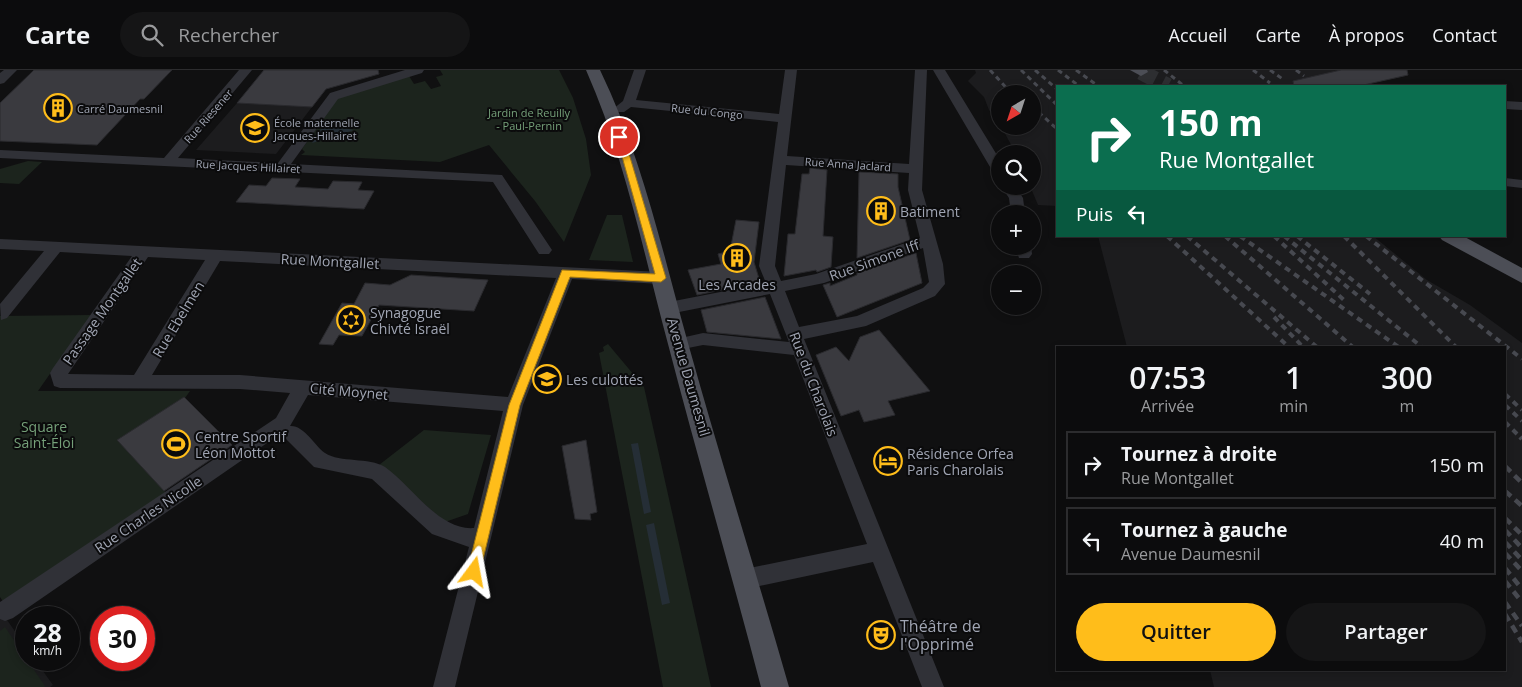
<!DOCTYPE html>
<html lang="fr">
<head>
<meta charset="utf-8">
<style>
	body { margin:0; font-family:"Open Sans",sans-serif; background:#151516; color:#f1f3f6; height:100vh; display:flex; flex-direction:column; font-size:19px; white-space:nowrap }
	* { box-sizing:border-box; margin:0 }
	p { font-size:16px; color:#9a9b9d }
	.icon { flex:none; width:28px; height:28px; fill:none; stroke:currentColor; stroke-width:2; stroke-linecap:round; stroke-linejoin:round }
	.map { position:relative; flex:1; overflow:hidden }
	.details { position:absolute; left:1056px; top:276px; width:450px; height:325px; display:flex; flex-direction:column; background:#0c0c0d; border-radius:0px; box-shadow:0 2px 8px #0003,0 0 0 1px #2c2c2e }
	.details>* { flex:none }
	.top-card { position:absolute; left:1056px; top:15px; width:450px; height:152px; border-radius:0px; box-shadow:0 2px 8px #0003,0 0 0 1px #2c2c2e; background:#0b6e4f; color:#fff; overflow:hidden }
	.needle { width:32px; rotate:219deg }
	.fabs { position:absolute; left:991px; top:15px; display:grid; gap:10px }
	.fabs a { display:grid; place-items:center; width:50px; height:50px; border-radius:50%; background:#0c0c0d; box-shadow:0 2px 8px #0003,0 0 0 1px #2c2c2e; font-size:25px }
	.speed { position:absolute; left:15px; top:536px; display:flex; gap:10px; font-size:25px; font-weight:700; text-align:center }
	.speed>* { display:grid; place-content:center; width:65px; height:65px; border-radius:50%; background:#0c0c0d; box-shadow:0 2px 8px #0003,0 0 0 1px #2c2c2e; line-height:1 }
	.speed small { font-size:12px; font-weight:400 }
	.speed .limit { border:8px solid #d22; background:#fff; color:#111 }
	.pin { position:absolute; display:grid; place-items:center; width:42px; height:42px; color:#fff; margin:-21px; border:2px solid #fff; border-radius:50%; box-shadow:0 1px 5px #0007 }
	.me { position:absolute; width:55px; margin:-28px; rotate:13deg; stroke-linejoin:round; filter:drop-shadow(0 0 4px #0008) }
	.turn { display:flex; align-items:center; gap:18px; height:105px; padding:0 20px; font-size:22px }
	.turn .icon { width:65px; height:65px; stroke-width:2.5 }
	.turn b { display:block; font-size:35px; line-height:42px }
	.then { display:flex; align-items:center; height:48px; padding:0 20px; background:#0003; gap:10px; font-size:19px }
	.eta { display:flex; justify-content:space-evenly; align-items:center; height:85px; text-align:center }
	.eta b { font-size:30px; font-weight:600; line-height:35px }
	.button { display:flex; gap:10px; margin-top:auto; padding:10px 20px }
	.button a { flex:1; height:58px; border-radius:30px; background:#ffbd1a; color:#111; font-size:20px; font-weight:600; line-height:58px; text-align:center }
	.button a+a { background:#151516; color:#f1f3f6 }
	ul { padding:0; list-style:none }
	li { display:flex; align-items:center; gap:15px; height:68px; margin:0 10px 8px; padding:0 10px; border:2px solid #2c2c2e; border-radius:0px }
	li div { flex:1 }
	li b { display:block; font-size:19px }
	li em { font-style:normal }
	header { display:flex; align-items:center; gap:30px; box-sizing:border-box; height:70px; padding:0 25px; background:#0c0c0d; border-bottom:1px solid #2c2c2e }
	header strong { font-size:24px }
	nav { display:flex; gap:28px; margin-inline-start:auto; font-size:18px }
	.search { width:350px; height:45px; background:#151516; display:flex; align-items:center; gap:12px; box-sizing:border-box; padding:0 18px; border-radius:28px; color:#9a9b9d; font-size:19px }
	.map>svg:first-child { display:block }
	.built { fill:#1c1c1e }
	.green { fill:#1c241d }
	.water { fill:#252e36 }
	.building { fill:#3a3a3f; stroke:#2a2a2e }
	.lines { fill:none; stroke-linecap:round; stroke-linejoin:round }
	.major-tunnel { stroke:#2d2e31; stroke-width:16; stroke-dasharray:16 8; stroke-linecap:butt }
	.minor { fill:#303137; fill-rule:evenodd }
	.major { fill:#4c4e56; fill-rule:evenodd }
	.rail-far2 { stroke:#474950; stroke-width:3; stroke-dasharray:5 4; stroke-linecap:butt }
	.rail-far1 { stroke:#474950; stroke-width:4; stroke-dasharray:6 5; stroke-linecap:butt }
	.rail { stroke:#474950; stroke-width:4.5; stroke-dasharray:8 5.5; stroke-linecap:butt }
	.route { fill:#ffbd1a; stroke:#a67b11 }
	.labels { text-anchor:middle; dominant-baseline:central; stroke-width:4; stroke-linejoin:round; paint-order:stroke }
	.far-poi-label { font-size:11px; fill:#a0a5b3; stroke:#0b0b0c; text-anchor:start }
	.far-street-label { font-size:11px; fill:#a0a5b3; stroke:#0b0b0c }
	.far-park-label { font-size:11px; fill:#75a079; stroke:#0b0b0c }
	.poi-label { font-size:14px; fill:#a0a5b3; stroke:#0b0b0c; text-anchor:start }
	.street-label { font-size:14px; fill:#a0a5b3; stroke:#0b0b0c }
	.park-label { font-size:14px; fill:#75a079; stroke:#0b0b0c }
	.near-poi-label { font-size:16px; fill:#a0a5b3; stroke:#0b0b0c; text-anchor:start }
</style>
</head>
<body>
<header>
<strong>Carte</strong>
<div class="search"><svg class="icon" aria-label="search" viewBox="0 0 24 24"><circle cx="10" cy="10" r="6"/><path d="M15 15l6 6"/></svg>Rechercher</div>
<nav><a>Accueil</a><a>Carte</a><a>À propos</a><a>Contact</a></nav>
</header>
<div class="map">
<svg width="1522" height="617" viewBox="0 0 1522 617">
	<rect width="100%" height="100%" fill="#101011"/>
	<path class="built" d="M975,0H1398L1406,6L1359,16H1058L1057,136L1038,135L1030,116H1032V84H1016L1001,56H1032V24H1000V54L989,40L984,27L968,11L976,3Z
		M237,33L312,37L276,84L196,80Z
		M1098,166H1373L1427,210L1470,235L1522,273V617H1214L1210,600H1505V278L1127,277Z
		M0,540L26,577V590H35L53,615L50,617H0Z"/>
	<path class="green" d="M440,0H559L573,28L586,69L591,105L564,172L535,131L489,75L440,92L301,85L305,82L302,79L339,25L409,6L414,14L425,11L431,19L441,16L436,7L443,5Z
		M28,91L42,92L19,114L0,113V99Z
		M607,145H622L633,192L589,190Z
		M91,245L38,321H190L185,328L117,370L168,425L6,536L0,527V246Z
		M608,274L644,317L711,617H663L599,283L604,281L603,277Z
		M424,360L491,365L468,444L445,452L379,395Z
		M5,557L45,616L44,617H0V561Z"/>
	<path class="water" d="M324,54L354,60L312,73Z
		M638,373L651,442L644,444L631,374Z
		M654,453L670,533L662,535L646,455Z"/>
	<path class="building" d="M34,0H172L144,29H140L97,75L0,71V33Z
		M264,0H378L379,4L326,19L312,37L237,33Z
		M1341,0H1407L1408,5L1359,16H1294L1293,11Z
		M810,98L827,100L823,166L833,167L831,197L817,202L816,200L784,206L788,164H795L802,104H809Z
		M859,102L898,104V117L910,170L857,188Z
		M272,108L300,109L295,117L328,119L333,111L362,112L358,120L374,121L364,139L236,132L249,115L266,116Z
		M736,150L759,152L754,192L760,212L697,225L688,200L721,194L718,184L730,181Z
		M916,183L922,213L837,247L823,215L830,213V216L857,205V203Z
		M411,205L488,210L474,241L379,235L362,266L339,265L333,275L319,274L342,233L354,234L365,213L390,215Z
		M765,227L781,269L707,262L701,240Z
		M879,260L930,321L888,331L895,345L864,352L859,340L841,346L816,285L836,277L849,291L860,267Z
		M184,327L232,375L164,421L117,370Z
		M586,370L597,442L590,444L591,450L575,449L562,376Z"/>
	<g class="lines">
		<path class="major-tunnel" d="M1141,2L1168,16"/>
		<path class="minor" d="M4,0H17L4,13L0,14V3Z
			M239,0H252L178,88L278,93L330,23L405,0H424L422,3L338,29L291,94L502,105L552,180L549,184H539L493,112L0,88V80L164,88Z
			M634,0H646L636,30L779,44L785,0H797L787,86L909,94L915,0H927L922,120L943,194L945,214L935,226L866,256L804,269L944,617H922L873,492L745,519L738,516L735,509L738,502L745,499L867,474L794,285L703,275L678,280L672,278L670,274L672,270L703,263L789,272L770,224L669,244L663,242L661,238L663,234L669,232L766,213L759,196L778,52L631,37L624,42H614L613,39L623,31ZM786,95L909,103L908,120L920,168L816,204L781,211L775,196ZM923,178L929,212L923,218L857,246L799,257L785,221L824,213Z
			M933,0H945L1000,90V106L993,102Z
			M1505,31L1522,32V40L1505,39Z
			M1505,108L1522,110V118L1505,116Z
			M1001,116H1015L1023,128L1025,144H1011L1009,128Z
			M0,169L661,202L667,204L669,208L667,212L661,214L572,209L523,335L455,617H433L469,477L432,464L372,409L314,397L285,368L283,362L13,548L5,551L0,549V532L276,348L290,323L240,319L60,318L54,316L50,303L53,298L132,186L60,182L7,248L1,250L0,234L44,181L0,179ZM148,187L205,190L134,305L68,304ZM220,191L556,208L508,327L240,305H152ZM308,325L503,341L474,458C439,461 411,415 385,397C369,387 340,393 325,383C314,375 304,355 290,356Z
			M1015,176H1031L1032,184L1029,188H1019Z"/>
		<path class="major" d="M586,0H600C642,87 662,180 688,273C720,388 756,502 789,617H761C731,502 698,389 668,274C643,181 625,88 586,0Z
			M1130,0H1147L1148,2L1141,6Z
			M1439,166H1463L1522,198V213L1442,170Z"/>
		<path class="rail-far2" d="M990,0L1012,24
			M1021,0L1058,36
			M1035,0L1058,20
			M1058,0L1079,16
			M1076,0L1098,16
			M1164,0L1184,16
			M1253,0L1270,13
			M1270,0L1284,10
			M1296,0L1304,6
			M1032,36L1058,60"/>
		<path class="rail-far1" d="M1167,166L1290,278
			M1187,166L1318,278
			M1225,166L1354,278
			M1240,166L1400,278
			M1274,166L1344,230
			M1284,166L1423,278
			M1297,166L1370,224
			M1344,166L1457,278
			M1366,166L1522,289
			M1274,247L1304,278
			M1505,324L1522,340
			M1505,335L1522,351
			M1505,352L1521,368"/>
		<path class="rail" d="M1520,367L1522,369
			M1505,396L1522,413
			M1505,421L1522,436
			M1505,448L1522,465
			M1505,460L1522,478
			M1505,472L1522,490
			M1505,483L1522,501
			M1505,498L1522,519
			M1505,511L1522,532
			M1505,532L1522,556
			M1505,544L1522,572"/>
	</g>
	<path class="route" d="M616,65L624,67L666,208L661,212L570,207L520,335L480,502L478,506L474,508L469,506L467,502L509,335L562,200L655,204Z"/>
	<defs>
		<symbol id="building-ring" viewBox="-11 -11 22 22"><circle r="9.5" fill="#0b0b0c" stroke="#ffbd1a" stroke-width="1.5"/><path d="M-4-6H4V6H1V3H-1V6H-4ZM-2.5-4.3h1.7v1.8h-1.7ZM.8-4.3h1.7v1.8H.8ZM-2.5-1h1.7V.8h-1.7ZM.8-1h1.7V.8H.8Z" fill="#ffbd1a"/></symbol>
		<symbol id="school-ring" viewBox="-11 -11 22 22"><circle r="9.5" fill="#0b0b0c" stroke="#ffbd1a" stroke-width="1.5"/><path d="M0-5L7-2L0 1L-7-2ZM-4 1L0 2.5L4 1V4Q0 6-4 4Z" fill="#ffbd1a"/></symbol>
		<symbol id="synagogue-ring" viewBox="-11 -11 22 22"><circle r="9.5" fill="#0b0b0c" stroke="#ffbd1a" stroke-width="1.5"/><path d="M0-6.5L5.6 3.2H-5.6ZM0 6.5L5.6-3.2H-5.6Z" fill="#ffbd1a"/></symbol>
		<symbol id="stadium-ring" viewBox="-11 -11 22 22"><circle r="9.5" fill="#0b0b0c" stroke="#ffbd1a" stroke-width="1.5"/><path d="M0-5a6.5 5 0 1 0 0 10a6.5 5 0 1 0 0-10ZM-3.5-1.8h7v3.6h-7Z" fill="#ffbd1a"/></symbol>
		<symbol id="hotel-ring" viewBox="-11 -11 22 22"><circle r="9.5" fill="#0b0b0c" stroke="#ffbd1a" stroke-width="1.5"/><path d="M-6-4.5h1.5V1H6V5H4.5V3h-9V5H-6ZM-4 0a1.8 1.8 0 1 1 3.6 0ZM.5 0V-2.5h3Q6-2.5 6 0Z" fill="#ffbd1a"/></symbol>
		<symbol id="theatre-ring" viewBox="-11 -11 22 22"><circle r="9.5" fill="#0b0b0c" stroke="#ffbd1a" stroke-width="1.5"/><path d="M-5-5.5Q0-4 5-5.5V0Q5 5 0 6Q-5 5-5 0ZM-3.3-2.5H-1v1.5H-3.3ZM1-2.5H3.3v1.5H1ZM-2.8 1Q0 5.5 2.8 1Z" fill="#ffbd1a"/></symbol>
	</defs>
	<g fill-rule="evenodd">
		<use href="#building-ring" x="42" y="22" width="32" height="32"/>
		<use href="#school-ring" x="239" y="42" width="32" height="32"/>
		<use href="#building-ring" x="865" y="125" width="32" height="32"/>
		<use href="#building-ring" x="721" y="172" width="32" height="32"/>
		<use href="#synagogue-ring" x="335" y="234" width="32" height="32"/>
		<use href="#school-ring" x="531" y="293" width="32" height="32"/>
		<use href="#stadium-ring" x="160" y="358" width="32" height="32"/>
		<use href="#hotel-ring" x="872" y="375" width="32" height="32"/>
		<use href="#theatre-ring" x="865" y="549" width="32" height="32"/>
	</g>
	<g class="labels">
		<g class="far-poi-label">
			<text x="77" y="38">Carré Daumesnil</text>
			<text x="274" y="52">École maternelle<tspan x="274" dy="13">Jacques-Hillairet</tspan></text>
		</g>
		<g class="far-street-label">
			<text transform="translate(707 41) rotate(6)">Rue du Congo</text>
			<text transform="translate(208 46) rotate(-49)">Rue Riesener</text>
			<text transform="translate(848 94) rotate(4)">Rue Anna Jaclard</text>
			<text transform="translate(248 96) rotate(3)">Rue Jacques Hillairet</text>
		</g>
		<g class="far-park-label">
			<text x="529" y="42">Jardin de Reuilly<tspan x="529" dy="13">- Paul-Pernin</tspan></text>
		</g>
		<g class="poi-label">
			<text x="900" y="141">Batiment</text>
			<text x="737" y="214" text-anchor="middle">Les Arcades</text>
			<text x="370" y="242">Synagogue<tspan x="370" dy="16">Chivté Israël</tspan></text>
			<text x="566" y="309">Les culottés</text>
			<text x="195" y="366">Centre Sportif<tspan x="195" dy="16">Léon Mottot</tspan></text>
			<text x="907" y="383">Résidence Orfea<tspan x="907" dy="16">Paris Charolais</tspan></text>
		</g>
		<g class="street-label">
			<text transform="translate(874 190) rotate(-20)">Rue Simone Iff</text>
			<text transform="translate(330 191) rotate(3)">Rue Montgallet</text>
			<text transform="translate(102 241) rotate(-55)">Passage Montgallet</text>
			<text transform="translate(178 249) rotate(-59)">Rue Ebelmen</text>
			<text transform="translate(689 307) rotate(74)">Avenue Daumesnil</text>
			<text transform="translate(814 314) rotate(69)">Rue du Charolais</text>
			<text transform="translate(349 321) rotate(5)">Cité Moynet</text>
			<text transform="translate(148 444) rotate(-34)">Rue Charles Nicolle</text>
		</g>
		<g class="park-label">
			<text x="44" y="356">Square<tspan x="44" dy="16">Saint-Éloi</tspan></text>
		</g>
		<g class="near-poi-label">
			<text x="900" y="556">Théâtre de<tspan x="900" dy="18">l'Opprimé</tspan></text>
		</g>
	</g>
</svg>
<div class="fabs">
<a><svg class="needle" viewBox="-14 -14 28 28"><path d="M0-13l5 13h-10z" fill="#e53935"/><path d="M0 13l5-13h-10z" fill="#9a9b9d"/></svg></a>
<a><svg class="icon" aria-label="search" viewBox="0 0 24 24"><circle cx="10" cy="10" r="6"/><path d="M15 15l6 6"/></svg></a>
<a>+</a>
<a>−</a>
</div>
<div class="speed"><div>28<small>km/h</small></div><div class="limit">30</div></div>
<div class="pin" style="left:619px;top:67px;background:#d93025"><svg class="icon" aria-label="arrive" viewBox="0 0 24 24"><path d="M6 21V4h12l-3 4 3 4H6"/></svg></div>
<svg class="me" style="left:474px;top:502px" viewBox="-20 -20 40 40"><path d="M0-17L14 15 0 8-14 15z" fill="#ffbd1a" stroke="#fff" stroke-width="4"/></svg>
<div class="top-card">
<div class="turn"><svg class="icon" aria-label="right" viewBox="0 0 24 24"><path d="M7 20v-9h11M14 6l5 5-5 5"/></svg><div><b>150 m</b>Rue Montgallet</div></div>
<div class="then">Puis<svg class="icon" aria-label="left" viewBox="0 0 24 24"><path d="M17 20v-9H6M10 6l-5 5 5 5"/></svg></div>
</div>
<section class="details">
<div class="eta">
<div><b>07:53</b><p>Arrivée</p></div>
<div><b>1</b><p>min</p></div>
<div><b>300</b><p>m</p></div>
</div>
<ul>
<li><svg class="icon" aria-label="right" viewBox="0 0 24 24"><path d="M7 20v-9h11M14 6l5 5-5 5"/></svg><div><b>Tournez à droite</b><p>Rue Montgallet</p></div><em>150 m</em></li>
<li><svg class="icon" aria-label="left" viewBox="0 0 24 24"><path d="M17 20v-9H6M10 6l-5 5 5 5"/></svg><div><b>Tournez à gauche</b><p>Avenue Daumesnil</p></div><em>40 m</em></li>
</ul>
<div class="button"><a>Quitter</a><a>Partager</a></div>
</section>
</div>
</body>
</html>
